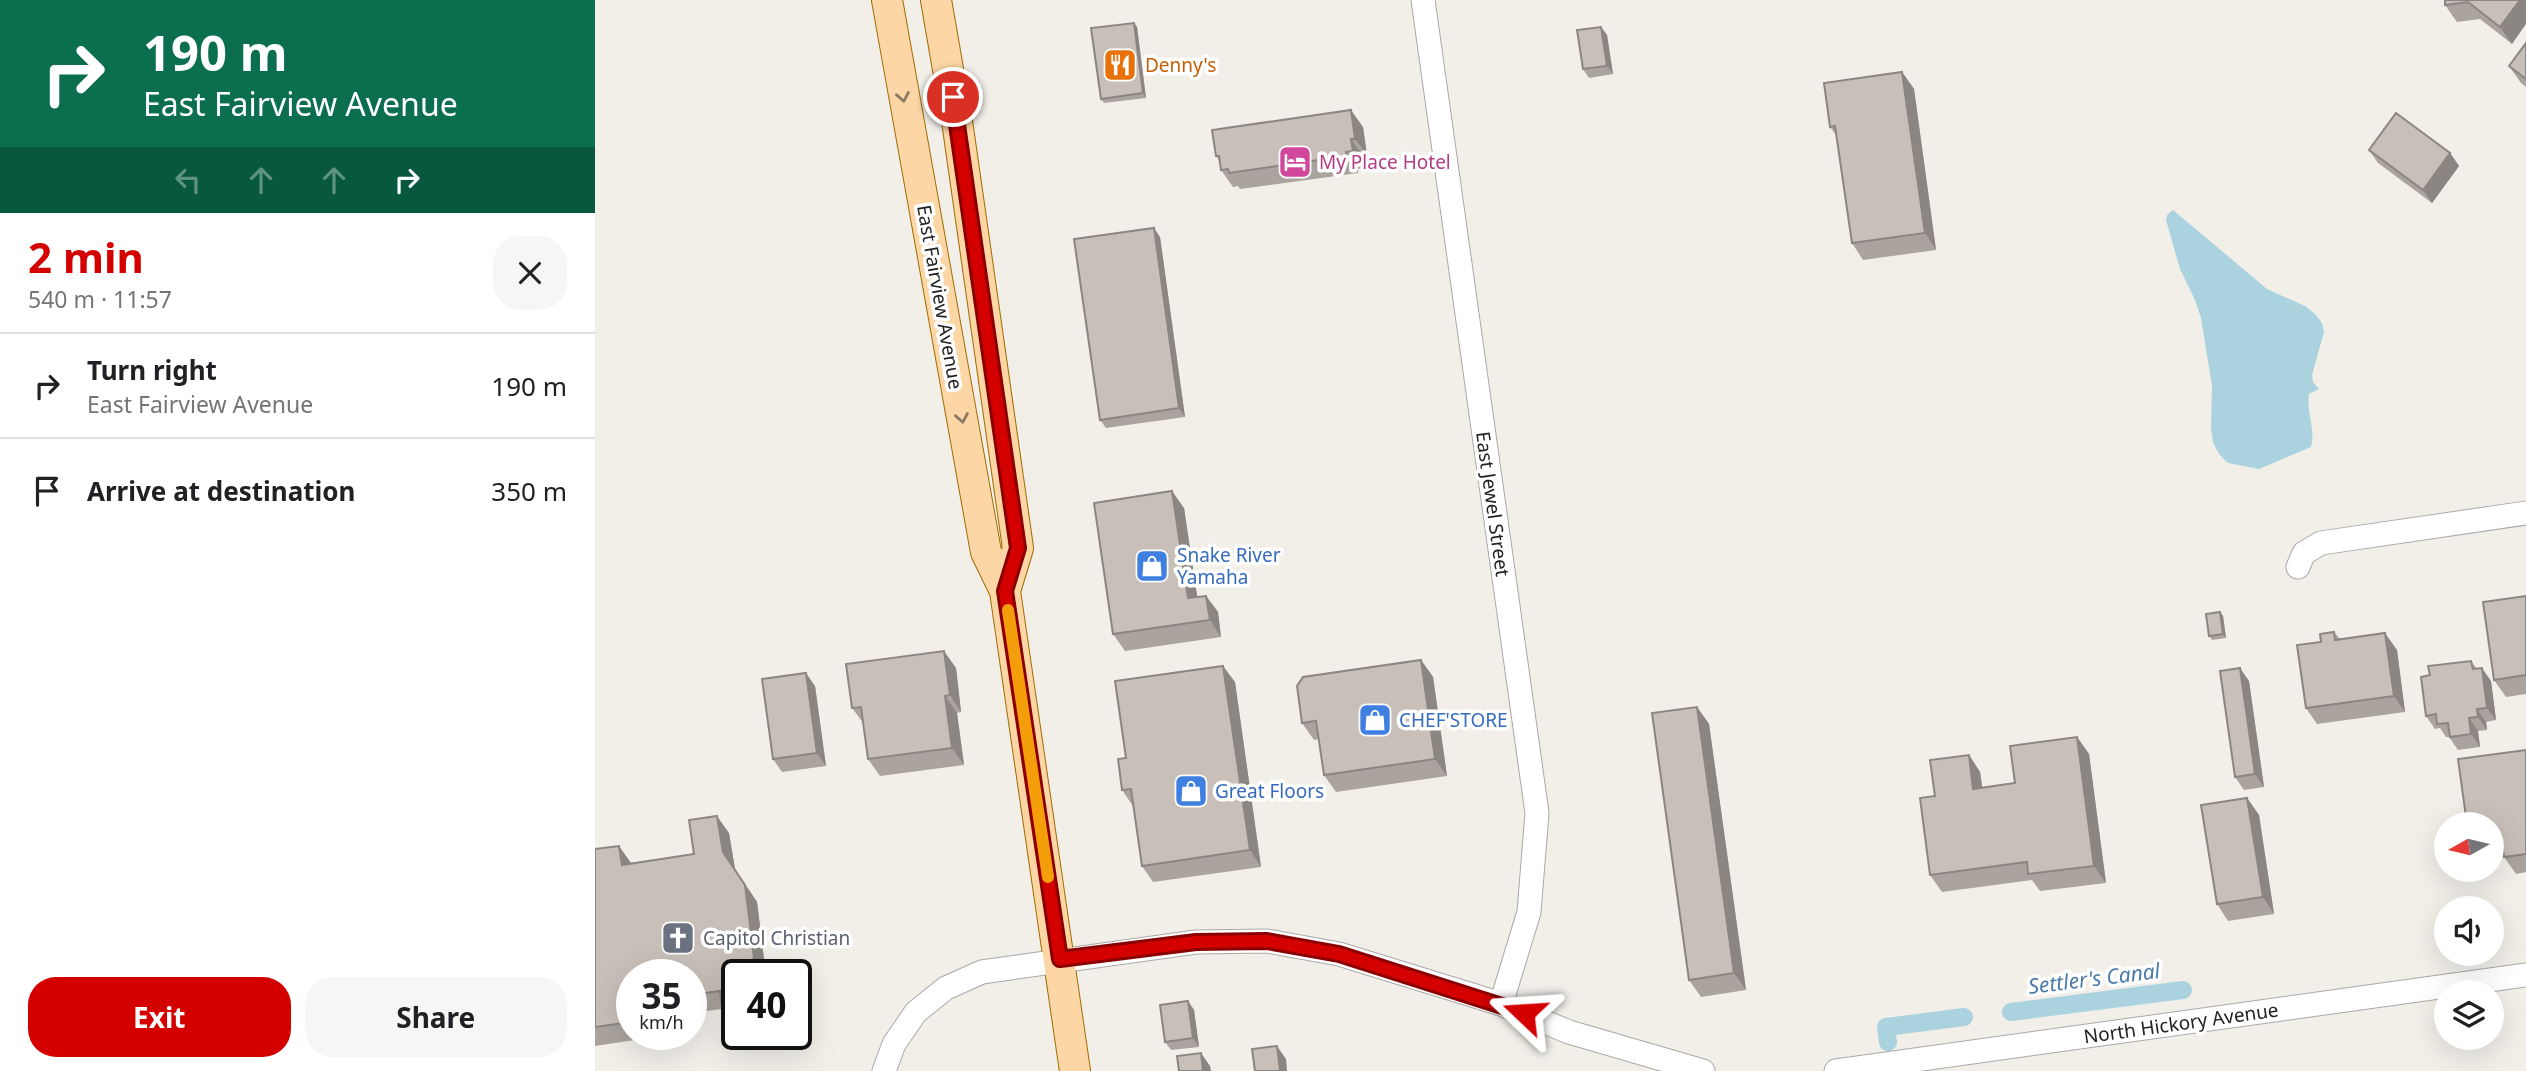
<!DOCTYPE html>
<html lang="en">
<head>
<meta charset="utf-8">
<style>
	body { margin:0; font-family:"Noto Sans",sans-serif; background:#f6f6f6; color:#202124; height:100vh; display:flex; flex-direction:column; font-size:26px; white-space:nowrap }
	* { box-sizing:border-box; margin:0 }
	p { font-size:23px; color:#757577 }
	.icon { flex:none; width:38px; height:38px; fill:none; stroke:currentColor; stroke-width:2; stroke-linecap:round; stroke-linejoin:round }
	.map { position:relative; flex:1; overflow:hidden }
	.drawer { display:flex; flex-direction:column; background:#fff; width:595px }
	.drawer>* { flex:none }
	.hud { background:#0b6e4f; color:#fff; overflow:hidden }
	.needle { width:46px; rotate:262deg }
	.buttons { position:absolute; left:1839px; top:812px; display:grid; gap:14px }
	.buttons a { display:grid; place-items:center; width:70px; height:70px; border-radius:50%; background:#fff; box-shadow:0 7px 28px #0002; font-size:35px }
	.speed { position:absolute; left:21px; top:959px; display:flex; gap:14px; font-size:35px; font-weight:700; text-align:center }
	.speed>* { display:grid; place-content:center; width:91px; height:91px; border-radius:50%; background:#fff; box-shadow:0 7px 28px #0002; line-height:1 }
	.speed small { font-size:18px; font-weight:400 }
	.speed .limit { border:4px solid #111; border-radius:10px; background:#fff; color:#111 }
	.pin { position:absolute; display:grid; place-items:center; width:60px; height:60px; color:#fff; margin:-30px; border:4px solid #fff; border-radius:50%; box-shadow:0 2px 7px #0007 }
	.me { position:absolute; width:77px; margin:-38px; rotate:290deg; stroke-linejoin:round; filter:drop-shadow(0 0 5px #0008) }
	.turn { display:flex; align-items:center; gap:24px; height:147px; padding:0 28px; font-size:32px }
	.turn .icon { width:91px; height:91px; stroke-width:2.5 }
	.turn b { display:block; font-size:49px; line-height:60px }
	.lanes { display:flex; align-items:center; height:66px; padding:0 28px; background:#0003; justify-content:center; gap:35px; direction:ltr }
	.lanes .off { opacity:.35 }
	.round { display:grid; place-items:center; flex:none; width:74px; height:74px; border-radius:28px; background:#f6f6f6 }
	.headline { display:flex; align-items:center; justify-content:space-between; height:119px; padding:0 28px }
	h1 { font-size:42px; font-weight:700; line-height:52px; color:#d40000 }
	.cta { display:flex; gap:14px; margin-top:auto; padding:14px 28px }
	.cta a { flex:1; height:80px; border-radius:28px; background:#d40000; color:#fff; font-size:28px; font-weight:700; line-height:80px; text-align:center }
	.cta a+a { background:#f6f6f6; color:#202124 }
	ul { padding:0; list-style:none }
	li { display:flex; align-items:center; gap:21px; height:105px; padding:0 28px; border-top:2px solid #e0e0e0 }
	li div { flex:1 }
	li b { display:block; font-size:26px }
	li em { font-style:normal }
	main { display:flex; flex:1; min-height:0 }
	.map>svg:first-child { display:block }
	.water { fill:#aad3df }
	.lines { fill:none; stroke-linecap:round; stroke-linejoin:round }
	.canal { stroke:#aad3df; stroke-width:18 }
	.minor-casing { stroke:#a9a9a9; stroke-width:25 }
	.major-casing { stroke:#a06b00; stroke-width:32 }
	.minor { stroke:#fff; stroke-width:23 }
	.major { stroke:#fcd6a4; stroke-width:30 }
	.wall { fill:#aba49e }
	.shaded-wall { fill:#8b8681 }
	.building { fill:#c7bfb8; stroke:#8b8681; stroke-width:2 }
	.oneway { stroke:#8f7c63 }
	.route-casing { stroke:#8a0000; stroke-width:18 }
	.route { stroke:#d40000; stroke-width:12 }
	.slow { stroke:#f59e0b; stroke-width:12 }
	.labels { text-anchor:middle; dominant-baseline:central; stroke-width:7; stroke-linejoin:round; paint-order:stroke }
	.food-label { font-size:19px; fill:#c56008; stroke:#fff; text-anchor:start }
	.hotel-label { font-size:19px; fill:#b23c85; stroke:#fff; text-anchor:start }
	.street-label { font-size:19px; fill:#222; stroke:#fff }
	.shop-label { font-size:19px; fill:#366cbe; stroke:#fff; text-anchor:start }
	.worship-label { font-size:19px; fill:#5b616d; stroke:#fff; text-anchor:start }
	.water-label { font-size:21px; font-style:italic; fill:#4a7aab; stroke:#fff }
</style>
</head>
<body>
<main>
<section class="drawer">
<div class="hud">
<div class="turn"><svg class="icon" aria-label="right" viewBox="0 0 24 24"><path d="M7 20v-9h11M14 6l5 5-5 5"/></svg><div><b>190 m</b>East Fairview Avenue</div></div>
<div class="lanes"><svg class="icon off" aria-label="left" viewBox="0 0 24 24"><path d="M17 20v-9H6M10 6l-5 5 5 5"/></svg><svg class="icon off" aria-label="ahead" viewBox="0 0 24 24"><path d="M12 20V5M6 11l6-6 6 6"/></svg><svg class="icon off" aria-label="ahead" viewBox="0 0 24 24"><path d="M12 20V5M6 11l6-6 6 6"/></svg><svg class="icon" aria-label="right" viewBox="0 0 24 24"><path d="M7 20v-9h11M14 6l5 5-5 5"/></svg></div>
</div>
<div class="headline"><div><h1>2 min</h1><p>540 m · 11:57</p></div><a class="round"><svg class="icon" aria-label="close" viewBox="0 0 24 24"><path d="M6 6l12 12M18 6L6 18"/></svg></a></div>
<ul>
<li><svg class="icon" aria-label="right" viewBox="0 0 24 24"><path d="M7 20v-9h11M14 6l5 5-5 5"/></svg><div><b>Turn right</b><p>East Fairview Avenue</p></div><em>190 m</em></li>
<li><svg class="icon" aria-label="arrive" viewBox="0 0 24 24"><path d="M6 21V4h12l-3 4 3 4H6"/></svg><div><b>Arrive at destination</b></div><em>350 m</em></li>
</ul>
<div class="cta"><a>Exit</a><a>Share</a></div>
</section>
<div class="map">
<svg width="1931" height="1071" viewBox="0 0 1931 1071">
	<rect width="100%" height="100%" fill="#f2efe9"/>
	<path class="water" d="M1578,210L1672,289L1710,306L1721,315L1727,323L1729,332L1717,375L1718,382L1724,389L1714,394C1711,412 1721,429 1716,447L1664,469L1633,463L1624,454L1618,442L1616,428L1617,386L1606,318L1600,300L1585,269L1571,220L1572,215Z"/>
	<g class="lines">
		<path class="canal" d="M1416,1012L1588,990
			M1293,1042L1291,1027L1369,1017"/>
		<defs>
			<path id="minor" d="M828,0L942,813L934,912L906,1004
				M1703,567L1709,553L1726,543L1931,513
				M289,1071L299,1044L321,1012L351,988L387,972L601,942L672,941L744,954L906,1004L974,1032L1108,1071
				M1241,1071L1931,975"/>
			<path id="major" d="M292,0L391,552L410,591L480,1071
				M341,0L362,121L423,548L410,591"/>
		</defs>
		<use href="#minor" class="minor-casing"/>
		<use href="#major" class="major-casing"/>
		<use href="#minor" class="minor"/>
		<use href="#major" class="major"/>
	</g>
	<path class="wall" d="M1850,0H1931L1917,44L1885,19L1862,22L1850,5Z
		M539,23L542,27L551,98L509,103L506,99Z
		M1006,27L1012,35L1018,74L994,78L988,69Z
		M1931,43V87L1926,83L1914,66Z
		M1307,72L1319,89L1341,250L1268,260L1257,243L1242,136L1235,127Z
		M768,127L772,155L768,156L770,168L763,169V173L645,189L643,186L638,187L626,170L625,162L621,156Z
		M1774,150L1855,153L1864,166L1837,203L1783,163Z
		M565,237L590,417L511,428L505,420Z
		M589,508L602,597L611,596L623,612L626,637L530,651L518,634Z
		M1931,596V694L1911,697L1899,680Z
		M1625,612L1628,616L1631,638L1617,640L1614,636Z
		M1739,632L1745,639L1802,650L1810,712L1722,724L1711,708L1726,642Z
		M826,660L838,677L852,776L741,792L729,775L724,739L719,740L707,723Z
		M1876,661L1882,669L1896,681L1901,720L1891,722L1892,730L1883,731L1885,747L1863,750L1854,737H1851L1845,728L1840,729L1831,716L1835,675Z
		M361,668L366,712L362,713L369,765L285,776L273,759L269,724L257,708Z
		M1654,681L1669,787L1649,790L1640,777Z
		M640,682L666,867L558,882L547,866L538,806L527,790L531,758Z
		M220,686L231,766L187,772L178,759Z
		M1102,707L1114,724L1151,990L1106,997L1094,980Z
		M1482,737L1494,754L1511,883L1445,891L1437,880L1347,892L1335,875L1340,796L1374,755L1385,772L1387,787L1420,783Z
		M1931,750V872L1921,874L1909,857V853L1897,855V824Z
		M1652,798L1664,815L1679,914L1633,921L1622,904Z
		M134,833L140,869L162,902L171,975H142V1034H160V1037L141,1040L129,1023L127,1009L96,1013V975H37V1034H52L53,1038L0,1046V849L36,863L99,854Z
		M593,1001L599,1010L604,1047L576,1050L570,1042Z"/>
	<path class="shaded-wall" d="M1925,0H1931V24L1917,44L1905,27Z
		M539,23L542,27L551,98L548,93Z
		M1006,27L1012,35L1018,74L1012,66Z
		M1307,72L1319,89L1341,250L1330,233Z
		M756,110L768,127L772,155L760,139Z
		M756,139L768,156L770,168L758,151Z
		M751,152L763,169V173L752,156Z
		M1855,153L1864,166L1837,203L1828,190Z
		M559,228L565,237L590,417L584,408Z
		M577,491L589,508L605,615L593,598Z
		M611,596L623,612L626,637L615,620Z
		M1625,612L1628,616L1631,638L1628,634Z
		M1790,633L1802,650L1810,712L1799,696Z
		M349,651L361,668L366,712L355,695Z
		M826,660L838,677L852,776L840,759Z
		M628,666L640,682L666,867L655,850Z
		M1645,668L1654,681L1669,787L1660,774Z
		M1887,668L1896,681L1901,720L1892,708Z
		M211,673L220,686L231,766L222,753Z
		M350,696L362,713L369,765L357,748Z
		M1102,707L1114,724L1151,990L1139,973Z
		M1882,709L1891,722L1892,730L1883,717Z
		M1874,718L1883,731L1885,747L1876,734Z
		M1482,737L1494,754L1511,883L1499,866Z
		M1374,755L1385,772L1390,806L1378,789Z
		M1652,798L1664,815L1679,914L1668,897Z
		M122,816L134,833L140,869L162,902L171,975H145Z
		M24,846L36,863L39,881L27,865Z
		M593,1001L599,1010L604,1047L598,1038Z
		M682,1046L691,1059L692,1071H685Z
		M606,1053L615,1066L616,1071H608Z"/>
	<path class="building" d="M1850,0H1925L1905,27L1873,2L1850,5Z
		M539,23L548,93L506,99L496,28Z
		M1006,27L1012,66L988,69L982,30Z
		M1931,43V79L1914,66Z
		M1307,72L1330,233L1257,243L1240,126L1235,127L1229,83Z
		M756,110L760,139H756L758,151L751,152L752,156L634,173L633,169L626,170L624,156H621L617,130Z
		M1801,113L1855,153L1828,190L1774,150Z
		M559,228L584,408L505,420L479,239Z
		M577,491L593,598L611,596L615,620L518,634L499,503Z
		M1931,596V675L1899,680L1888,602Z
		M1625,612L1628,634L1614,636L1611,614Z
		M1739,632L1740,640L1790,633L1799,696L1711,708L1702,645L1726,642L1725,634Z
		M349,651L355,695L350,696L357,748L273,759L266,707L257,708L251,664Z
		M826,660L840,759L729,775L721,721L707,723L702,686L708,677Z
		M1876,661L1878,669L1887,668L1892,708L1882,709L1883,717L1874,718L1876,734L1855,737L1853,723L1842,724L1841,714L1831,716L1826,677L1835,675L1833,666Z
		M628,666L655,850L547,866L536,789L527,790L523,759L531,758L520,681Z
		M1645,668L1660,774L1640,777L1625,671Z
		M211,673L222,753L178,759L167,679Z
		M1102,707L1139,973L1094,980L1057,713Z
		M1482,737L1499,866L1433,874L1432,862L1335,875L1325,798L1340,796L1335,760L1374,755L1378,789L1420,783L1415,746Z
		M1931,750V854L1909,857L1906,835L1897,836V824H1872L1863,759Z
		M1652,798L1668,897L1622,904L1606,805Z
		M122,816L128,852L150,885L159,958L145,975H142V1021L129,1023L125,991L96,995V975H37V1022L0,1027V849L24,846L27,865L99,854L94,820Z
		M593,1001L598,1038L570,1042L565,1005Z
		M682,1046L685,1071H660L657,1049Z
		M606,1053L608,1071H584L582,1056Z"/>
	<defs><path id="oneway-chevron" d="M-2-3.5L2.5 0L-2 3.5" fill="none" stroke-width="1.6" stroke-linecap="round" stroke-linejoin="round" transform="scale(1.75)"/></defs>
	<g class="oneway">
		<use href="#oneway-chevron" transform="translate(308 97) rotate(80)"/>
		<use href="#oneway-chevron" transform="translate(367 418) rotate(80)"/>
	</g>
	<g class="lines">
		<defs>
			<path id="route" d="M358,97L423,548L410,591L465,959L601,942L672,941L744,954L929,1013"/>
		</defs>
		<use href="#route" class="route-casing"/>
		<use href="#route" class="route"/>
		<path class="slow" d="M413,610L453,877"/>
	</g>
	<defs>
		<symbol id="restaurant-square" viewBox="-11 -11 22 22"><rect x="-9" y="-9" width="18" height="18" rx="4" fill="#e8710a" stroke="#fff"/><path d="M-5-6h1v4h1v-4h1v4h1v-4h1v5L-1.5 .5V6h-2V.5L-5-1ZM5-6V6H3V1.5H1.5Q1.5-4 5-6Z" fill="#fff"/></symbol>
		<symbol id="hotel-square" viewBox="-11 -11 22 22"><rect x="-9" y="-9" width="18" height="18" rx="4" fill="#d1479c" stroke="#fff"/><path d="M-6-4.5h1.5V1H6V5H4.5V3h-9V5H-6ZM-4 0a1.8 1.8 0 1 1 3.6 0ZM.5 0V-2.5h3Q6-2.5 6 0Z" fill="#fff"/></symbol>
		<symbol id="shop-square" viewBox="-11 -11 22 22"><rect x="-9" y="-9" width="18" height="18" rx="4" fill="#3f7fe0" stroke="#fff"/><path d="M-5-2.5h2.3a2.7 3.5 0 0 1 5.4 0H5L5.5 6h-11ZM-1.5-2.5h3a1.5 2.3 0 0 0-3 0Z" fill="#fff"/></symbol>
		<symbol id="church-square" viewBox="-11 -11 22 22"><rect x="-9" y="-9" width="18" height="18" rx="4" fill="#6b7280" stroke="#fff"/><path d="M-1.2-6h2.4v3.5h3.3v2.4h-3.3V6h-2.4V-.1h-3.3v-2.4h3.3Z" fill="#fff"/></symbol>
	</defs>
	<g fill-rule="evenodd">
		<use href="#restaurant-square" x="506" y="46" width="38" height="38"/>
		<use href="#hotel-square" x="681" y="143" width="38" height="38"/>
		<use href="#shop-square" x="538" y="547" width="38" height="38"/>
		<use href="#shop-square" x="761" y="701" width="38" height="38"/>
		<use href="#shop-square" x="577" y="772" width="38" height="38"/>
		<use href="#church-square" x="64" y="919" width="38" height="38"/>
	</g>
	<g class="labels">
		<g class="food-label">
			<text x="550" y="65">Denny's</text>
		</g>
		<g class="hotel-label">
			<text x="724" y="162">My Place Hotel</text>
		</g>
		<g class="street-label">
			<text transform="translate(345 297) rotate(80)">East Fairview Avenue</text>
			<text transform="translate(898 504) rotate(82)">East Jewel Street</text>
			<text transform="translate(1586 1023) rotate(-8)">North Hickory Avenue</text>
		</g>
		<g class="shop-label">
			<text x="582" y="555">Snake River<tspan x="582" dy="22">Yamaha</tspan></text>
			<text x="804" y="720">CHEF'STORE</text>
			<text x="620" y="791">Great Floors</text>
		</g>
		<g class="worship-label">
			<text x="108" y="938">Capitol Christian</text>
		</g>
		<g class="water-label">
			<text transform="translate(1499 978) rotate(-7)">Settler's Canal</text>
		</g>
	</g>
</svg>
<div class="buttons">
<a><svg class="needle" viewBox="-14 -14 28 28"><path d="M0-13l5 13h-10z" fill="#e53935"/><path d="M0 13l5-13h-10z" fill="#757577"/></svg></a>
<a><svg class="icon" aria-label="sound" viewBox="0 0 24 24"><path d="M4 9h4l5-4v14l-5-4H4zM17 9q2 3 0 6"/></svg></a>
<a><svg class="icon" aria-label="layers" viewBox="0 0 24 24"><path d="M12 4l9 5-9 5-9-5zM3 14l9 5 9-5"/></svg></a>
</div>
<div class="speed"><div>35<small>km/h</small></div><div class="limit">40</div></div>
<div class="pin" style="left:358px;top:97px;background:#d93025"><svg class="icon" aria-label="arrive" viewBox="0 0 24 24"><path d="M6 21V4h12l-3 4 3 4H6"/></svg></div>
<svg class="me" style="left:929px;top:1013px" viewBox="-20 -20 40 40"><path d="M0-17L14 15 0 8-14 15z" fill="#d40000" stroke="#fff" stroke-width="4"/></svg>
</div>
</main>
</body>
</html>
